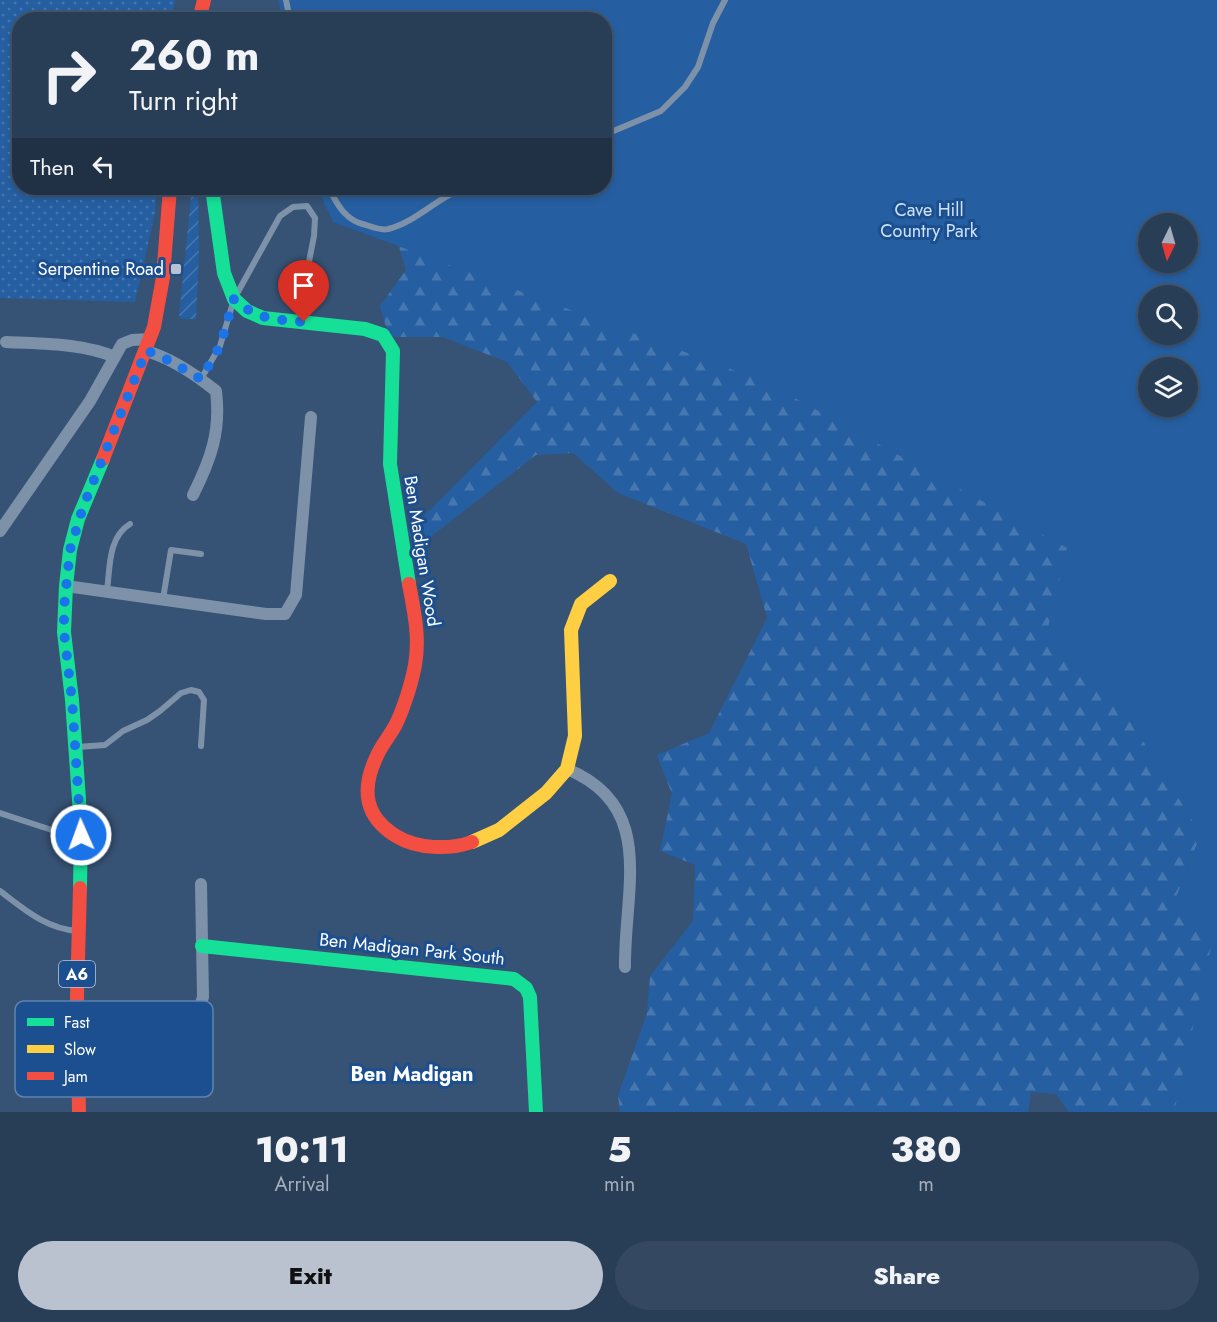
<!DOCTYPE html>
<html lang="en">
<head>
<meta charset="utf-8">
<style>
	body { margin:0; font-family:Jost,sans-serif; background:#344961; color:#f1f3f6; height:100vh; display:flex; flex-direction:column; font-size:22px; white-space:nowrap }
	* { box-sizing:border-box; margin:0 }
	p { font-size:20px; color:#a5aeba }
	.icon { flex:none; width:33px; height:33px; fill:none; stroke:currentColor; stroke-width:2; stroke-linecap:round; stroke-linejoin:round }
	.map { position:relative; height:1112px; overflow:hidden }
	.details { display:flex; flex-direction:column; background:#283e57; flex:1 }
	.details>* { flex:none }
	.banner { position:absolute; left:12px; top:12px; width:600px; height:183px; border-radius:24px; box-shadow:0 3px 9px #0003,0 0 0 2px #44576d; background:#283e57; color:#f1f3f6; overflow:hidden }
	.needle { width:39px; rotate:185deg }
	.buttons { position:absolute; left:1138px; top:213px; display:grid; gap:12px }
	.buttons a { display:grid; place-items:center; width:60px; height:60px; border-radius:50%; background:#283e57; box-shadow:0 3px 9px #0003,0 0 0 2px #44576d; font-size:30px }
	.pin { position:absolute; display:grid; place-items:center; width:51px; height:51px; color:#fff; margin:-62px -26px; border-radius:50% 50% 50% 0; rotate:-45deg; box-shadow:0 0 6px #0007 }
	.pin .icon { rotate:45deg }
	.me { position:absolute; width:66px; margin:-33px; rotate:358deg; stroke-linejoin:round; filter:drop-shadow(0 0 4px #0008) }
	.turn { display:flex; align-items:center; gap:21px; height:126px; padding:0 18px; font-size:27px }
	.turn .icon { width:78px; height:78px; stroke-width:2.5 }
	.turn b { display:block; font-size:42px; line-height:51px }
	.then { display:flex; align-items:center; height:57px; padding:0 18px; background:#0003; gap:12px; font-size:22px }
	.eta { display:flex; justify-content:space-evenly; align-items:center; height:102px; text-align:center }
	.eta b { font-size:36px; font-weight:800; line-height:42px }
	.action { display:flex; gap:12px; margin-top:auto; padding:12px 18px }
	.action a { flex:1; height:69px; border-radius:36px; background:#b9c2ce; color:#111; font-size:24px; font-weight:800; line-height:69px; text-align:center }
	.action a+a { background:#344961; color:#f1f3f6 }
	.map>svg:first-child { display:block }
	.grass { fill:url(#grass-dots) }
	.forest { fill:url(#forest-firs); fill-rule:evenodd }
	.park { fill:#265fa1; fill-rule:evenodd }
	.garden { fill:url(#garden-furrows) }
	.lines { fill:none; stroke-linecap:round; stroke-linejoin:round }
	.lane { stroke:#7d92a8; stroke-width:6 }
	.street { stroke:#7d92a8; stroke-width:12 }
	.fast { stroke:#16e098; stroke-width:14 }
	.slow { stroke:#ffcf43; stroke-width:14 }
	.jam { stroke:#f24e42; stroke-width:14 }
	.route { stroke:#1a73e8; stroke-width:10; stroke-dasharray:0 18 }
	.poi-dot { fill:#b9c2ce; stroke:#1b4f8f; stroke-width:2 }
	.labels { text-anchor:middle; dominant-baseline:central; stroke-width:6; stroke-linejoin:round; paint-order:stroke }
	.shield { fill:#1b4f8f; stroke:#bbcadd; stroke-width:1.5 }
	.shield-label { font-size:16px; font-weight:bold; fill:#fff }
	.park-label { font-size:18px; fill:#cfe3fa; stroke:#1b4f8f }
	.poi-label { font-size:18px; fill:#fff; stroke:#1b4f8f; text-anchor:end }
	.street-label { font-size:18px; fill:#fff; stroke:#1b4f8f }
	.neighbourhood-label { font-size:20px; font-weight:bold; fill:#fff; stroke:#1b4f8f }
	.key { fill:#1b4f8f; stroke:#5f84b1; stroke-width:1.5 }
	.key-label { font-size:16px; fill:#fff }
</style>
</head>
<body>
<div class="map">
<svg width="1217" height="1112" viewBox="0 0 1217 1112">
	<defs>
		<pattern id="grass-dots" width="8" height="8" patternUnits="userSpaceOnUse" patternTransform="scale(1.5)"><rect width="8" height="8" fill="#265fa1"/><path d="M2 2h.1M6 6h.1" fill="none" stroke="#4777af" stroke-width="1.8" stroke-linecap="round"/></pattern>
		<pattern id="forest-firs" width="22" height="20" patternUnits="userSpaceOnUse" patternTransform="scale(1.5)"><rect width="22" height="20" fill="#265fa1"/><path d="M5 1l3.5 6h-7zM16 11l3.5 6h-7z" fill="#4777af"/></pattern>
		<pattern id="garden-furrows" width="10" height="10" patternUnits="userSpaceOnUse" patternTransform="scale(1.5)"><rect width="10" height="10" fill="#265fa1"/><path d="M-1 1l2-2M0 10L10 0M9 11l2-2" fill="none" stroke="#4777af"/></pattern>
	</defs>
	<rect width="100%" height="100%" fill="#365274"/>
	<path class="grass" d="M0,0H175L172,19L20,20V188H157L155,213L135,302L0,298Z"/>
	<path class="forest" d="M1217,0V566L1045,640L1124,710L1201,834L1172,908L1217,916V1112H1069L1056,1094L1031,1092L1028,1112H620L618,1096L647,1013L650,976L693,921L695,865L660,851L672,794L657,755L709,733L767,618L746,544L618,493L573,453L536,455L420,545L407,533L537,402L507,362L443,337H389L380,306L406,270L387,207L604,188V20ZM1149,224H1188V262H1149ZM1149,296H1188V334H1149ZM1149,368H1188V406H1149Z"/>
	<path class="park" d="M279,0H1217V1112H1174L1213,938L1172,908L1201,834L1124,710L1045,640L1067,548L766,382L333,222L317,188H604V20H281ZM1149,224H1188V262H1149ZM1149,296H1188V334H1149ZM1149,368H1188V406H1149Z"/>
	<path class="garden" d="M192,188L198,189L199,256L196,319H181L179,315Z"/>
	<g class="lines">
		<path class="lane" d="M286,0L290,20
			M604,135L661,111L685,87L698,67L713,23L725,0
			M329,188C337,205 346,221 366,225C372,227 382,231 388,229C417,222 438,196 466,188
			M201,379L220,346L234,299L280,216L293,207L307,206L315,218L314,236L306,277
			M107,591C110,568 108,537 130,524
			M163,599L171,550L201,554
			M77,747L105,745L123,731L147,720L160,711L181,693L191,690L199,692L204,700L201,746
			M0,813L55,831L77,834
			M0,891C24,909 46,929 78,931"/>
		<path class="street" d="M6,342C43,344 81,343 115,357
			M146,351C171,358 196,375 216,391C221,431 211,459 193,495
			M0,531L90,401L122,344L132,340L150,339
			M66,586L266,614H285L296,595L311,417
			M567,769C657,806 624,890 625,967
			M77,1058L132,1050L148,1044L192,1021L198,1013L203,997L201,884"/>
		<path class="fast" d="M212,188L224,273L234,299L247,311L263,318L365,329L383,335L393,351L390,464L409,584
			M80,888L81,828L72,700L64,632L66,586L70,550L78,519L103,459
			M202,946L514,979L526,988L530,997L536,1112"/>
		<path class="slow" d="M472,842L499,830L546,793L567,769L575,736L571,630L581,604L610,581"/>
		<path class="jam" d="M199,20L204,0
			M103,459L154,327L163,277L170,188
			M409,584C414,611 420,637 415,665C412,682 404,707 397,722C391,735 381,745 376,758C361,790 365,817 396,836C417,849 449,850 472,842
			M79,1112L77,995L80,888"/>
	</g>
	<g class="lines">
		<path class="route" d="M81,835L72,700L64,632V608L70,550L83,507L146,351L157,354L201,379L220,346L234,299C257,320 274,319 304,322"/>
	</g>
	<rect class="poi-dot" x="170" y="263" width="12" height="12" rx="3"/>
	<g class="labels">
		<rect class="shield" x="59" y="961" width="36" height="26" rx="4.5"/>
		<g class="shield-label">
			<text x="77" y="974">A6</text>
		</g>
		<g class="park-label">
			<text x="929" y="210">Cave Hill<tspan x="929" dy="21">Country Park</tspan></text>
		</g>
		<g class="poi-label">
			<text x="164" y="269">Serpentine Road</text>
		</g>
		<g class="street-label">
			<text transform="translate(422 551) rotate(81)">Ben Madigan Wood</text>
			<text transform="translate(412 949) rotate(6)">Ben Madigan Park South</text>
		</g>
		<g class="neighbourhood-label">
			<text x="412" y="1074">Ben Madigan</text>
		</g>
	</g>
	<rect x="15" y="1001" width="198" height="96" rx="9" class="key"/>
	<rect x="27" y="1018" width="27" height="8" fill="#16e098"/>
	<rect x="27" y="1045" width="27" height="8" fill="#ffcf43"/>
	<rect x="27" y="1072" width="27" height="8" fill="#f24e42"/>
	<g class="key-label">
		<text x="64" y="1028">Fast</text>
		<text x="64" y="1055">Slow</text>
		<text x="64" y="1082">Jam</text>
	</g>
</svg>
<div class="buttons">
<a><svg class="needle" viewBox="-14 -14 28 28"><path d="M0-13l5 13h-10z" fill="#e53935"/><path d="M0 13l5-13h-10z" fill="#a5aeba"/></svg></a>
<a><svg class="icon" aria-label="search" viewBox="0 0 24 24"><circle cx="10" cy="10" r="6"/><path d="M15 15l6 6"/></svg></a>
<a><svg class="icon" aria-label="layers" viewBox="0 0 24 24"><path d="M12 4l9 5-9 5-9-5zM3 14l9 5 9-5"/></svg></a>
</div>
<div class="pin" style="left:304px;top:322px;background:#d93025"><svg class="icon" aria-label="arrive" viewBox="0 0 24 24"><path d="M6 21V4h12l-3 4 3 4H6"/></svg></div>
<svg class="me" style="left:81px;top:835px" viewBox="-20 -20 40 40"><circle r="17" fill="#1a73e8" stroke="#fff" stroke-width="3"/><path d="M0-11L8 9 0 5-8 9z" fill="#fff"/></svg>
<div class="banner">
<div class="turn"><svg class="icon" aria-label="right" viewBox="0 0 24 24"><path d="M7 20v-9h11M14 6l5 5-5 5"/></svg><div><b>260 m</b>Turn right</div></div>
<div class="then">Then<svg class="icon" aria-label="left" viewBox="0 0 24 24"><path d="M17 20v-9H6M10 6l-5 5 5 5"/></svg></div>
</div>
</div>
<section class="details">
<div class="eta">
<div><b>10:11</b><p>Arrival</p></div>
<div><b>5</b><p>min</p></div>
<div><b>380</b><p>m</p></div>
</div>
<div class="action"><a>Exit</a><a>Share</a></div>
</section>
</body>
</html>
